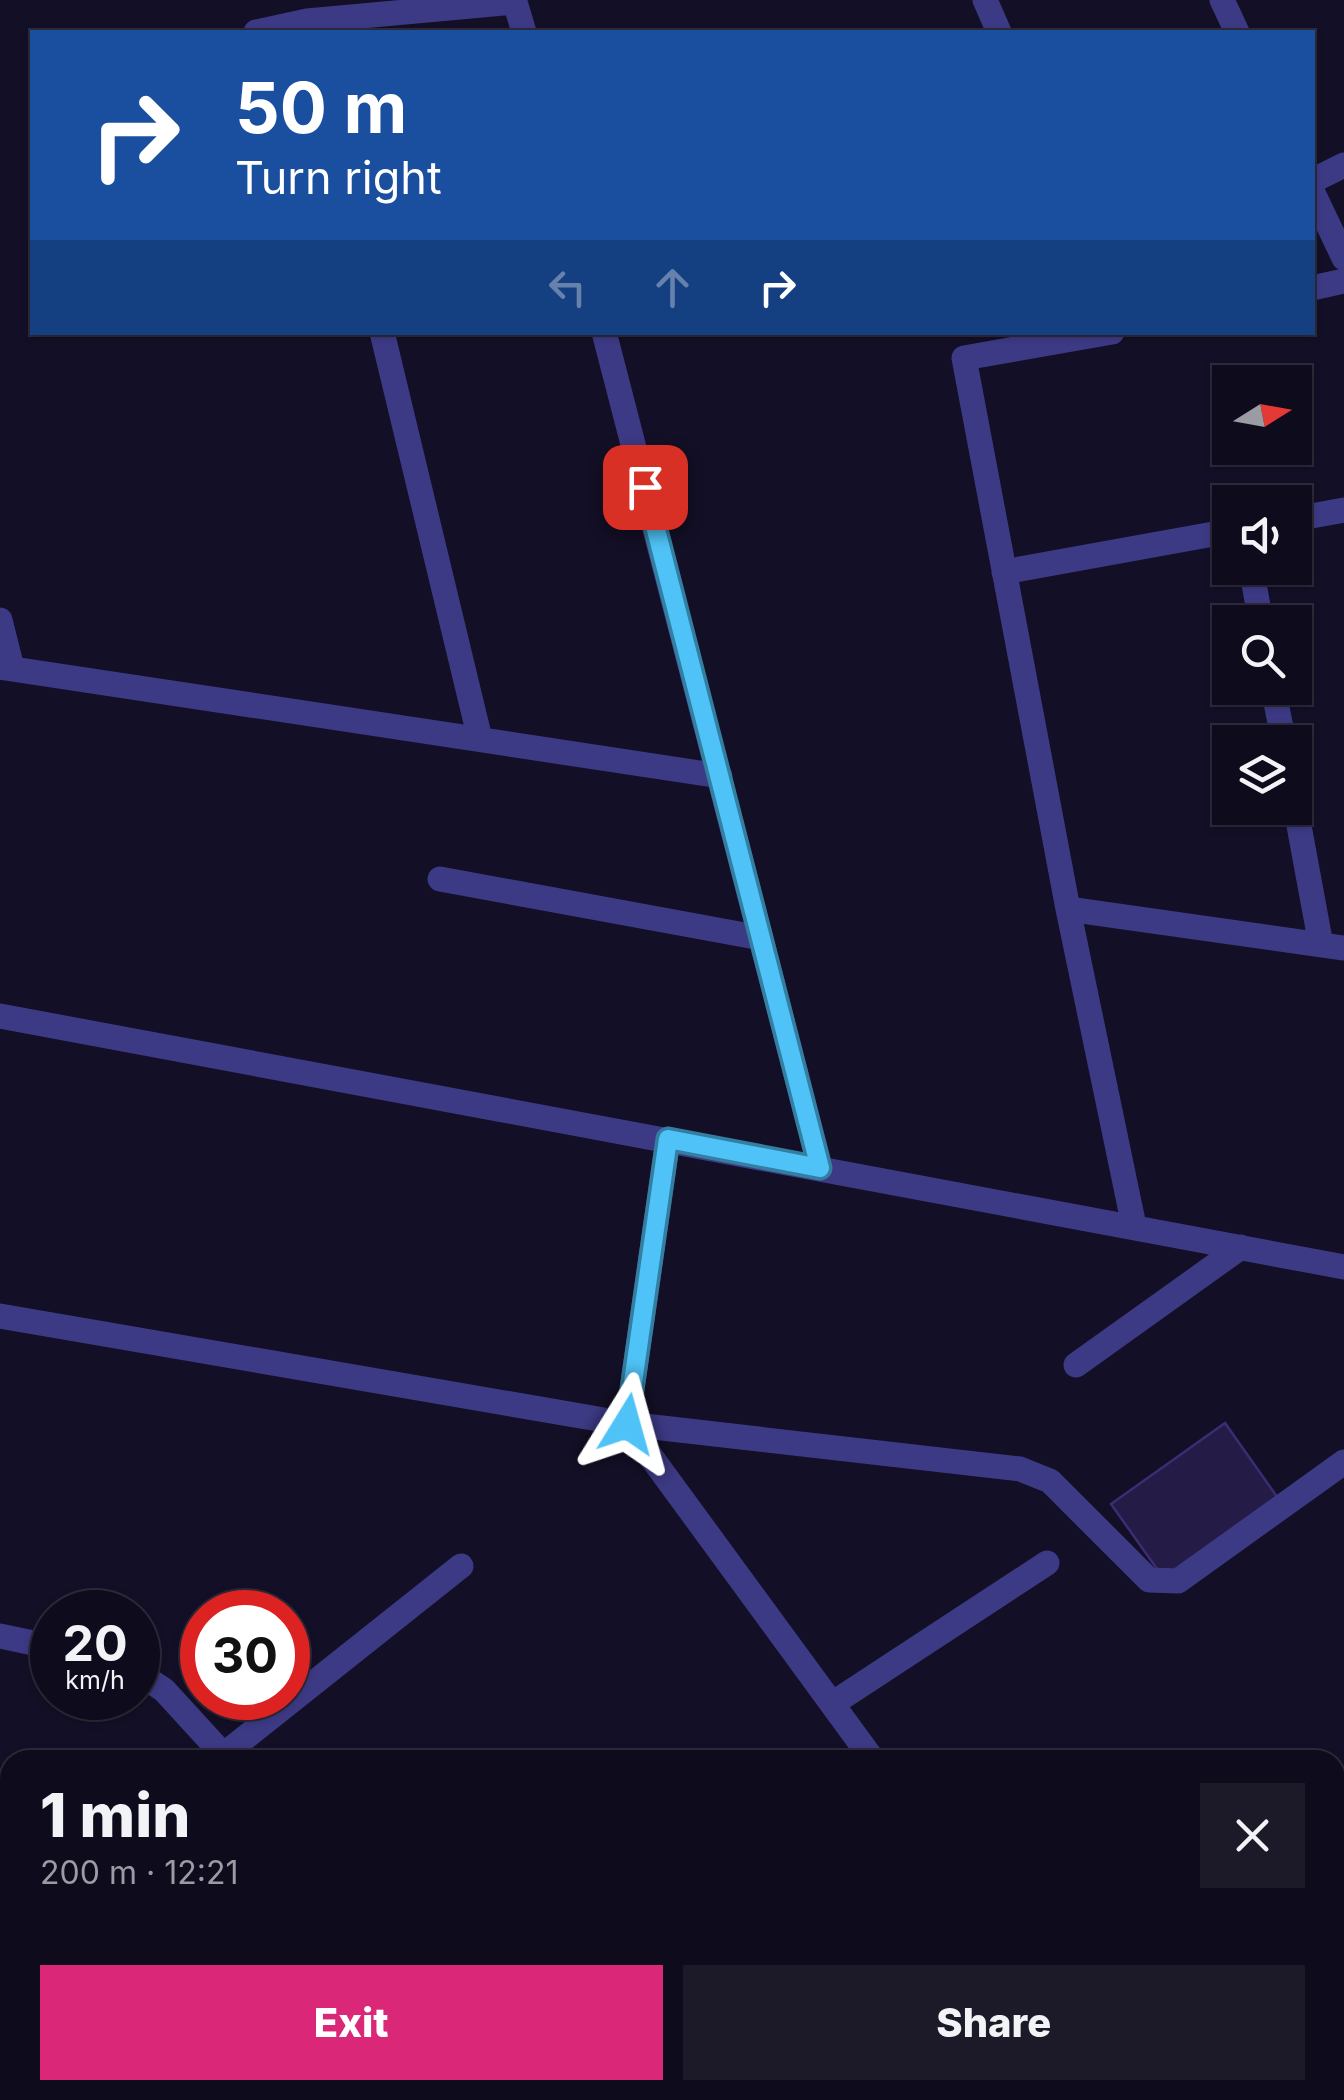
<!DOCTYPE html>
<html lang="en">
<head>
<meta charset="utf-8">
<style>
	body { margin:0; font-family:Inter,sans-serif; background:#1c1929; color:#f1f3f6; height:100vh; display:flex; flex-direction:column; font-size:38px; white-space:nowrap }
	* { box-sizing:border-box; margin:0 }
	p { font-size:32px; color:#9b9ba3 }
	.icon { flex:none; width:55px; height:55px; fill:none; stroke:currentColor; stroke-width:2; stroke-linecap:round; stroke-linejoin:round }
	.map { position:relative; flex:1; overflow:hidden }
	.sheet { position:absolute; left:0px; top:1750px; width:1345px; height:350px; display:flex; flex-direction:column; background:#0e0b1c; border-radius:30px 30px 0 0; box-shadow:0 2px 8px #0004,0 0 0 2px #2e2b3b }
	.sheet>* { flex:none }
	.guide { position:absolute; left:30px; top:30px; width:1285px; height:305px; border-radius:0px; box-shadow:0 2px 8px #0004,0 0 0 2px #2e2b3b; background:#1a4fa0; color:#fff; overflow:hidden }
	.needle { width:65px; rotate:79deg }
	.buttons { position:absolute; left:1212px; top:365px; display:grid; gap:20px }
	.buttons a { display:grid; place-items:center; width:100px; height:100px; border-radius:0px; background:#0e0b1c; box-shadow:0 2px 8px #0004,0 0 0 2px #2e2b3b; font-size:50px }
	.speed { position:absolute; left:30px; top:1590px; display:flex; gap:20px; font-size:50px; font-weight:700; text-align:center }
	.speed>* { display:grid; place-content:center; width:130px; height:130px; border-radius:50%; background:#0e0b1c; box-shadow:0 2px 8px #0004,0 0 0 2px #2e2b3b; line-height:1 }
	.speed small { font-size:25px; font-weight:400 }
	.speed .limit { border:15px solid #d22; background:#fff; color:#111 }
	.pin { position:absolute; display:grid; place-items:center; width:85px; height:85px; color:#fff; margin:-42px; border-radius:20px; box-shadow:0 5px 15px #0006 }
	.me { position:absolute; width:110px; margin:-55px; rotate:8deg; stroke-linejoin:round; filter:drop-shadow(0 0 8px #0008) }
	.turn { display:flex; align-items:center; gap:35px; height:210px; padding:0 40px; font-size:45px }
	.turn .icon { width:130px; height:130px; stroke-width:2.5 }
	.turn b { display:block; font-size:70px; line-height:85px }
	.lanes { display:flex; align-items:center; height:95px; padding:0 40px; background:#0003; justify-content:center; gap:50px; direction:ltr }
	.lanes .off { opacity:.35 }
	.round { display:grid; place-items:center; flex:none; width:105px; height:105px; border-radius:0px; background:#1c1929 }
	.headline { display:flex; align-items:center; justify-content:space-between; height:170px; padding:0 40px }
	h1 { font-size:60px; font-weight:800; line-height:75px }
	.cta { display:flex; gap:20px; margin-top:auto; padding:20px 40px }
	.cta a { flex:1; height:115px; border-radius:0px; background:#db2777; color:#fff; font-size:40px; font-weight:800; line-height:115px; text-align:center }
	.cta a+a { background:#1c1929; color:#f1f3f6 }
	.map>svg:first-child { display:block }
	.building { fill:#241b47; stroke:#3b2d73; stroke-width:2.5 }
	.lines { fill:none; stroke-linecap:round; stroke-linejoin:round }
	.minor { stroke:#3d3a85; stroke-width:25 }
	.trunk { stroke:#e055d1; stroke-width:28 }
	.route-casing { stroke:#337fa1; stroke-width:25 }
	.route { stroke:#4fc3f7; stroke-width:18 }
</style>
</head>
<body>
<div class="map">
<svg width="1344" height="2100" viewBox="0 0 1344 2100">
	<rect width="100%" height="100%" fill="#130f26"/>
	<path class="building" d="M1225,1423L1280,1501L1167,1583L1111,1504Z"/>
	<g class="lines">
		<path class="minor" d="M985,0L999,32
			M1222,0L1237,32
			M256,32L307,21L515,2L524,32
			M1312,181L1344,165
			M1312,191L1344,258
			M1312,288L1344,281
			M382,332L480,739
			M604,332L820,1167
			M1112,332L964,358L1068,909L1134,1226
			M1295,519L1344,510
			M1251,568L1261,622
			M1004,572L1230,531
			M0,620L12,668
			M0,667L720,776
			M1273,688L1284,742
			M1295,804L1321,945
			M440,879L761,938
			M1068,909L1344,948
			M0,1016L1344,1267
			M668,1139L627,1424L873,1760
			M0,1316L627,1424L1020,1469L1050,1481L1149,1580L1178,1581L1344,1462
			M1076,1365L1241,1247
			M0,1636L52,1647
			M138,1673L164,1690L228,1760
			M832,1704L1047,1563
			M217,1760L461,1566
			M0,1925L10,1917
			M480,2090L487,2100
			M1174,2090L1176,2100
			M254,2100L267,2090"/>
		<path class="trunk" d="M1335,1866L1344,1859
			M1020,2100L1034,2090"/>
	</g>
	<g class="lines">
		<defs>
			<path id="route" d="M627,1424L668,1139L820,1168L645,487"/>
		</defs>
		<use href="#route" class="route-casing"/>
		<use href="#route" class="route"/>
	</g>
</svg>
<div class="buttons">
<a><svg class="needle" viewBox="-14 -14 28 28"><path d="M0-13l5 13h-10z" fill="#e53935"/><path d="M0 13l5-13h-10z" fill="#9b9ba3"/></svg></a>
<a><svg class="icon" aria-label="sound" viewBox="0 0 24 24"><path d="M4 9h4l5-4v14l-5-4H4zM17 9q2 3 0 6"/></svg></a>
<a><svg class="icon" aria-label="search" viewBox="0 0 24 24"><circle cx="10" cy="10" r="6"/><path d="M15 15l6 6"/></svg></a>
<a><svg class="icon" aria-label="layers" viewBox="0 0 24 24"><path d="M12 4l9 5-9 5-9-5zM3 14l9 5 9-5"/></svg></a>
</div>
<div class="speed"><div>20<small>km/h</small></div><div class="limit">30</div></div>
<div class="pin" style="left:645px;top:487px;background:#d93025"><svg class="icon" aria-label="arrive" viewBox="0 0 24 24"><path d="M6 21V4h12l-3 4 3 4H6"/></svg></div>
<svg class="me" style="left:627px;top:1424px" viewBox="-20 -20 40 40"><path d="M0-17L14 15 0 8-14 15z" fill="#4fc3f7" stroke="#fff" stroke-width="4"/></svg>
<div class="guide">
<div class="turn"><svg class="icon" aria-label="right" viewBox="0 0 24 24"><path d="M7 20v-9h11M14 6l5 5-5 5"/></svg><div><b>50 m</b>Turn right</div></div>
<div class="lanes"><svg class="icon off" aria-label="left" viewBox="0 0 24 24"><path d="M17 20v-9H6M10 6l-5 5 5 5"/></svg><svg class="icon off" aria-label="ahead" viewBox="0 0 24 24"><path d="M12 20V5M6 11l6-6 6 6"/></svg><svg class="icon" aria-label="right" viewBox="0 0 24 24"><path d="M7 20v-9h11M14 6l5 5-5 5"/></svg></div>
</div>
<section class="sheet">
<div class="headline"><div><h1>1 min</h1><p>200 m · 12:21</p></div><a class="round"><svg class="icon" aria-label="close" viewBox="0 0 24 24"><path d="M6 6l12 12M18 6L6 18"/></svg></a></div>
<div class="cta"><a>Exit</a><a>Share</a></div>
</section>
</div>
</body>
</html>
